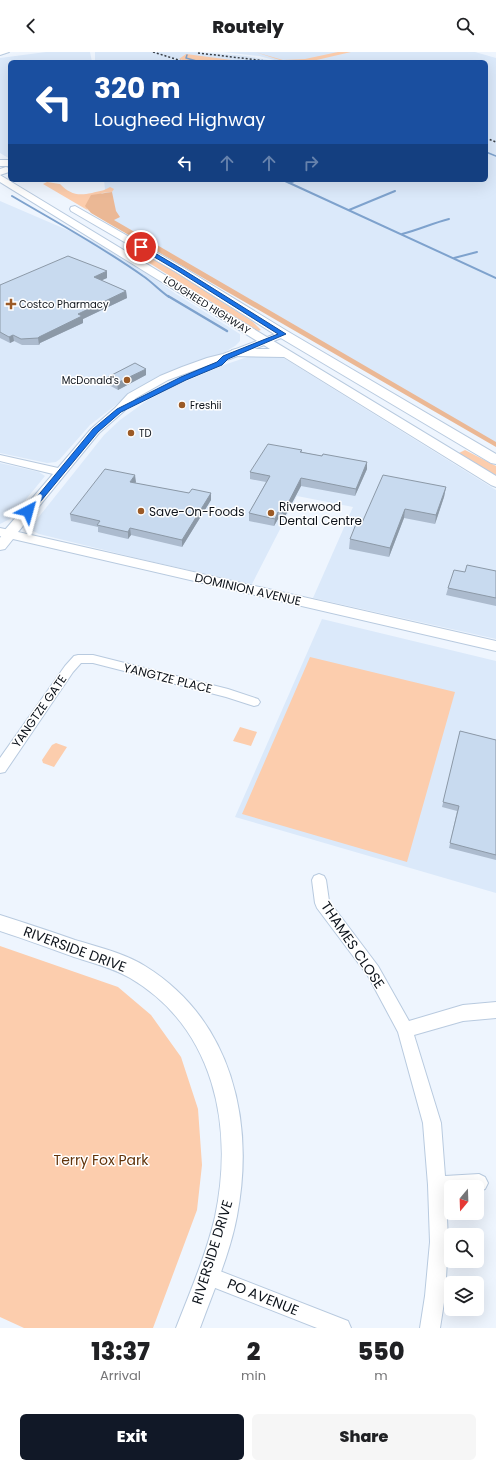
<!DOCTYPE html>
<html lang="en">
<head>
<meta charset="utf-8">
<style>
	body { margin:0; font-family:Poppins,sans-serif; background:#f6f6f6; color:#202124; height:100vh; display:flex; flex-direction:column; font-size:15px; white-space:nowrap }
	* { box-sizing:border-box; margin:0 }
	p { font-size:13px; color:#757577 }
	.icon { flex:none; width:22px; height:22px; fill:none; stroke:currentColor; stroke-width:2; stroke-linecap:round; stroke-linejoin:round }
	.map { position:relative; height:1276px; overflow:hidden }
	.panel { display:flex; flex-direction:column; background:#fff; flex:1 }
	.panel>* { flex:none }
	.banner { position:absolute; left:8px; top:8px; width:480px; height:122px; border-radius:6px; box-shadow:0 4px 16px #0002; background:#1a4fa0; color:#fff; overflow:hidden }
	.needle { width:26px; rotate:199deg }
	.buttons { position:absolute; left:444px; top:1128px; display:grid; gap:8px }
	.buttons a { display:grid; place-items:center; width:40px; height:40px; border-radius:6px; background:#fff; box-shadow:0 4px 16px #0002; font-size:20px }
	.pin { position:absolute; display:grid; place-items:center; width:34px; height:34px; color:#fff; margin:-17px; border:2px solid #fff; border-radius:50%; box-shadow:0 1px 4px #0007 }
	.me { position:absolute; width:44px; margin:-22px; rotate:39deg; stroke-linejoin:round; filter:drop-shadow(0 0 3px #0008) }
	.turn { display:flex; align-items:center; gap:14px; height:84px; padding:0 20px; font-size:18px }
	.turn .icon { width:52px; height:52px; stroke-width:2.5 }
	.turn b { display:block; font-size:28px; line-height:34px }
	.lanes { display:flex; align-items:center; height:38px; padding:0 20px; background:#0003; justify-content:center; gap:20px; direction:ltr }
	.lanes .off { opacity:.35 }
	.eta { display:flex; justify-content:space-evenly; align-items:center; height:68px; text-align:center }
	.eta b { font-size:24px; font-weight:800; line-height:28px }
	.cta { display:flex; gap:8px; margin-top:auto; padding:8px 20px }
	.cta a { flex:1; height:46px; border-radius:6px; background:#111827; color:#fff; font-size:16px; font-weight:800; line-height:46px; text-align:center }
	.cta a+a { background:#f6f6f6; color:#202124 }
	header { display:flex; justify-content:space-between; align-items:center; height:52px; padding:0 20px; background:#fff; font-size:18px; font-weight:800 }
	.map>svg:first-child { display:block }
	.built { fill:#dbe9fa }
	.green { fill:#fccdad }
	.forest { fill:#ebb895 }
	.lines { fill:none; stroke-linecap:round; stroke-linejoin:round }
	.stream-far2 { stroke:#7ea2cd; stroke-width:1.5 }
	.stream-far1 { stroke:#7ea2cd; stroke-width:2 }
	.stream { stroke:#7ea2cd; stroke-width:2.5 }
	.minor-casing { stroke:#b8cadf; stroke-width:2 }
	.tertiary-casing { stroke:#b8cadf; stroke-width:2 }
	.secondary-casing { stroke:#b8cadf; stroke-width:2 }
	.primary-casing { stroke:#b8cadf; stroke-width:2 }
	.trunk-casing { stroke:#b8cadf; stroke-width:2 }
	.minor { fill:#fff; fill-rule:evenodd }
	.tertiary { fill:#fff; fill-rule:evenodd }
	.secondary { fill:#fff; fill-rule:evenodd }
	.primary { fill:#fff; fill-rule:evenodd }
	.trunk { fill:#fff; fill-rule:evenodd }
	.rail { stroke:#3a4048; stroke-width:1.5; stroke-dasharray:2 2; stroke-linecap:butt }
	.wall { fill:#acbbce }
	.shaded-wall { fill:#8c99a7 }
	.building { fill:#c8daef; stroke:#8c99a7 }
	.route { fill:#1a73e8; stroke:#114b97 }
	.poi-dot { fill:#9b5a26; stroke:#fff; stroke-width:1.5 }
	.labels { text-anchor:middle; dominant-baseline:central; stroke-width:3; stroke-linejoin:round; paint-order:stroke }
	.far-poi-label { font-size:10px; fill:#0d131b; stroke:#fff; text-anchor:start }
	.far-street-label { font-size:10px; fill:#0d131b; stroke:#fff }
	.poi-label { font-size:12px; fill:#0d131b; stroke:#fff; text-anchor:start }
	.street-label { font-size:12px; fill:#0d131b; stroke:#fff }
	.near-street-label { font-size:14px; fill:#0d131b; stroke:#fff }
	.near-park-label { font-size:14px; fill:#62340b; stroke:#fff }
</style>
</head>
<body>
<header><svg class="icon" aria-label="back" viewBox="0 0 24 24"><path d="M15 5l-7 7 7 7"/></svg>Routely<svg class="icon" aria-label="search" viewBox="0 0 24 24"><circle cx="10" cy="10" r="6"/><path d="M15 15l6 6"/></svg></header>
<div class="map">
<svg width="496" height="1276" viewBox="0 0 496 1276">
	<rect width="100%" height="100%" fill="#eef5fe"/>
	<path class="built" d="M46,0H90L92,10H10V107L0,101V6Z
		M95,0H196L246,4L279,10H95Z
		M223,0H475L496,6V393L108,166L104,128H486V10H282L259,4Z
		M0,149L93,189L152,225L176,242L240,282V289L235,294L225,300L169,321L126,345L90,373L60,407L56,410L47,411L0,401Z
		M256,302L277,303L282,305L496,438V587L313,546L353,455L297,444L252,532L149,509L39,482L33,479L32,475L34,471L104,383L120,368L149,347L168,337L224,313Z
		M0,411L39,420L45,424L10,467L0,472Z
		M322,567L496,609V841L235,765Z"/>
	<path class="green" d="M255,0L283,8L305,7L338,0H351L308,10H286Z
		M186,2L247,10H189L179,7Z
		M47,130L60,132C70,142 77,144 92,141C99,139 104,139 110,135L114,137L112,140L102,141L87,157L89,159L43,132Z
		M134,198L152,206L182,224L253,270L261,278L258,279L130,199Z
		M465,398L496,414V426L457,402Z
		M310,605L455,640L407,810L242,762Z
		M240,675L257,680L251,694L233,689Z
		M56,691L67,695L54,715L43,711L42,708L52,693Z
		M0,894L118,935L151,963L181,1005L198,1057L202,1113L197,1158L153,1276H24L0,1265Z"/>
	<path class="forest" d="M112,140L116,159L120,165L114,168L496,390V395L108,171L91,161L85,154L91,143Z"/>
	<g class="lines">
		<path class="stream-far2" d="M187,3L186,6L200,10
			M486,100L496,104"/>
		<path class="stream-far1" d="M283,128L496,226
			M289,131L297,128
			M12,144C56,170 101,194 143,224C152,230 160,239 169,245
			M349,158L395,139
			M402,182C418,178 433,171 449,167
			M454,206L477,200"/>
		<path class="stream" d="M168,244L227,279"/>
		<defs>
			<path id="minor" d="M78,603H93L228,637L258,647L260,650L258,653L254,654L226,645L93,611H81L73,620L5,720L0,721V706L65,614L74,604Z
				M319,822L324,824L326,828L329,849L378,914L409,969L463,953L496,950V966L463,969L414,983L441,1071L445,1124L479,1122L485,1125L488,1131L485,1137L477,1140V1135H451V1141H446L448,1190L445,1244L440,1276H420L425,1244L430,1190L428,1133L423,1071L398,980L368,924L317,856L315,851L312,828L314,824Z
				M207,1214L348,1269L351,1276H317L200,1230L198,1223L200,1216Z"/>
			<path id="tertiary" d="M283,279L288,282L286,284L230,307L214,311L168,328L136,346L123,360L99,381L18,480L496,589V599L13,487L5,497L0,498V486L4,479L53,422L0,409V403L58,416L91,377L115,356L128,342L160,324L182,315L207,306L223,302Z
				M0,863C25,871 50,879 75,888C98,895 124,901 145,914C232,968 255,1069 237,1164C230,1202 213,1240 200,1276H176C190,1240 206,1203 215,1165C234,1075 215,976 130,926C113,916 93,911 74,905C49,896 25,887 0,879Z"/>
			<path id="secondary" d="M6,115L9,116V120L0,123V117Z
				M0,476L14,479L16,482L14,485L9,486L0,484Z"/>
			<path id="primary" d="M0,108H10V114H0Z
				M0,123L496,424V435L491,433L284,305L232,304L231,301L232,298L237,297H270L0,130Z
				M75,154L184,216L287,279L496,402V412L491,411L279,285L176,220L71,159L70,157L71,155Z"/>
			<path id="trunk" d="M0,0H9L0,3Z"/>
		</defs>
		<use href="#minor" class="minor-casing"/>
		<use href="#tertiary" class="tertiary-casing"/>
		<use href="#secondary" class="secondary-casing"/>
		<use href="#primary" class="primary-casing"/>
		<use href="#trunk" class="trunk-casing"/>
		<use href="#minor" class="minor"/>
		<use href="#tertiary" class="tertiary"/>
		<use href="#secondary" class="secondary"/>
		<use href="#primary" class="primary"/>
		<use href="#trunk" class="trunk"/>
		<path class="rail" d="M153,0L185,10
			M198,1L275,10
			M486,86L496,90"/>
	</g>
	<path class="wall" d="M107,226L101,228L126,239L127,246L83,267V271L40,291L39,293H22L14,289L10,291L0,286V233Z
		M146,317V323L118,338L107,332L106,326Z
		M302,398V400L322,404L367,410V417L355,444L301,434L283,468L278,467L274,474L249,469V461L266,430L250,427V420Z
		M136,430L135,431L189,441H211V448L182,495L131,483L128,487L98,480V475L71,469L70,462Z
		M446,435L444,445L435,472L404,466L389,505L349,497L350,487L361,473Z
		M496,519V554L446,543L448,536L465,520Z
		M460,679L496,688V808L449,796L457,759L442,755Z"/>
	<path class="shaded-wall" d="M107,219V226L94,232V225Z
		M126,239L127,246L83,267V271L40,291L39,293L38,286L39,285L78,262Z
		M13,283L14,289L10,291L9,285Z
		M146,317V323L118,338L117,331Z
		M367,410V417L355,444L356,437Z
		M135,423L136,430L131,437L130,430Z
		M301,426V434L283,468V461Z
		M446,435L444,445L435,472L436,463Z
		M211,441V448L182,495V488Z
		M405,457L404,466L389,505L390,496Z
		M278,460V467L274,474L275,467Z
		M130,476L131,483L128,487V480Z"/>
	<path class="building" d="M68,204L107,219L94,225L126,239L78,262L82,264L39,285L38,286L21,287L13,283L9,285L0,280V233Z
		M135,311L146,317L117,331L106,326Z
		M268,392L302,398L300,400L322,404L323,402L367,410L356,437L301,426L283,461L278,460L275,467L249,461L270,424L250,420Z
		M105,417L135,423L130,430L189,441L192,437L211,441L182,488L130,476L128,480L97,473L100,469L70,462Z
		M383,423L446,435L436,463L405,457L390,496L350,487L356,472L361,473Z
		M467,513L496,519V546L448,536L454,518L465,520Z
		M460,679L496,688V803L450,791L459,754L443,750Z"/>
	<path class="route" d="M139,194H143L182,217L286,282L228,307L222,313L186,328L121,360L98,380L31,461H26V458L93,377L117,357L181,325L217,310L223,304L278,282L178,219L139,196Z"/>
	<g class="poi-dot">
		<path d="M9 246h4v4h4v4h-4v4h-4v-4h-4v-4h4z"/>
		<circle cx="127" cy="328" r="4"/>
		<circle cx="182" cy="353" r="4"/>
		<circle cx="131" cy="381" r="4"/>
		<circle cx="141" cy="459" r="4"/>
		<circle cx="271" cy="461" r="4"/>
	</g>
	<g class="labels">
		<g class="far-poi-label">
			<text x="19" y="252">Costco Pharmacy</text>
			<text x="119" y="328" text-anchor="end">McDonald's</text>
			<text x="190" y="353">Freshii</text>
			<text x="139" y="381">TD</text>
		</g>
		<g class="far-street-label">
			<text transform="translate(207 253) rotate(32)">LOUGHEED HIGHWAY</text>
		</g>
		<g class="poi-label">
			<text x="279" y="454">Riverwood<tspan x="279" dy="14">Dental Centre</tspan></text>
			<text x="149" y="459">Save-On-Foods</text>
		</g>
		<g class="street-label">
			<text transform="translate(248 537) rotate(13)">DOMINION AVENUE</text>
			<text transform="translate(168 626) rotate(14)">YANGTZE PLACE</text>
			<text transform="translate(39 659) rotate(-55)">YANGTZE GATE</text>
		</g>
		<g class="near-street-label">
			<text transform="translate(353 893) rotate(56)">THAMES CLOSE</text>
			<text transform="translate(75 897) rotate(20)">RIVERSIDE DRIVE</text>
			<text transform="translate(212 1200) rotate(-73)">RIVERSIDE DRIVE</text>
			<text transform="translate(263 1245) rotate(22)">PO AVENUE</text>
		</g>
		<g class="near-park-label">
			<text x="101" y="1108">Terry Fox Park</text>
		</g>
	</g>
</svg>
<div class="buttons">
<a><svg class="needle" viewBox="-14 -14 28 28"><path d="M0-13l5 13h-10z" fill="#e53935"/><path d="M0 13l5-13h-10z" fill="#757577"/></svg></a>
<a><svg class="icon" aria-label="search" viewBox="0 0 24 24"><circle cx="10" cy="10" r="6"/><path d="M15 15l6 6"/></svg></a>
<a><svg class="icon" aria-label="layers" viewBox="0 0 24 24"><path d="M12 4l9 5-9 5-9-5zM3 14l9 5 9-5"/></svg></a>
</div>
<div class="pin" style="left:141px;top:195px;background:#d93025"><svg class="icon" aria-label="arrive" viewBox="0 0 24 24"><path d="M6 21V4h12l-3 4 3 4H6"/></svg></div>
<svg class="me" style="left:28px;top:459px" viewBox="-20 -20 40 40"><path d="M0-17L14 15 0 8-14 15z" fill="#1a73e8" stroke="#fff" stroke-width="4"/></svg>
<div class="banner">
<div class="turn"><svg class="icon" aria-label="left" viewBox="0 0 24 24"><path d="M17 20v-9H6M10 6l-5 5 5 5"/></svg><div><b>320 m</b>Lougheed Highway</div></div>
<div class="lanes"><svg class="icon" aria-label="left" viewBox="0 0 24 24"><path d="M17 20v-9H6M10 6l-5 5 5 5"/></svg><svg class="icon off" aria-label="ahead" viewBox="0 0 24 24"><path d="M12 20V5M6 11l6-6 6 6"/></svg><svg class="icon off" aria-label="ahead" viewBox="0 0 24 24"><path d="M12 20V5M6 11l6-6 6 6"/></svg><svg class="icon off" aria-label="right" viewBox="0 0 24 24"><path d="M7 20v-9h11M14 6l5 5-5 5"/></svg></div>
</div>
</div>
<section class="panel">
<div class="eta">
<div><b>13:37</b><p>Arrival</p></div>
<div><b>2</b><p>min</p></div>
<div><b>550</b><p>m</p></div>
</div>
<div class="cta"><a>Exit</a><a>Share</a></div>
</section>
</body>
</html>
